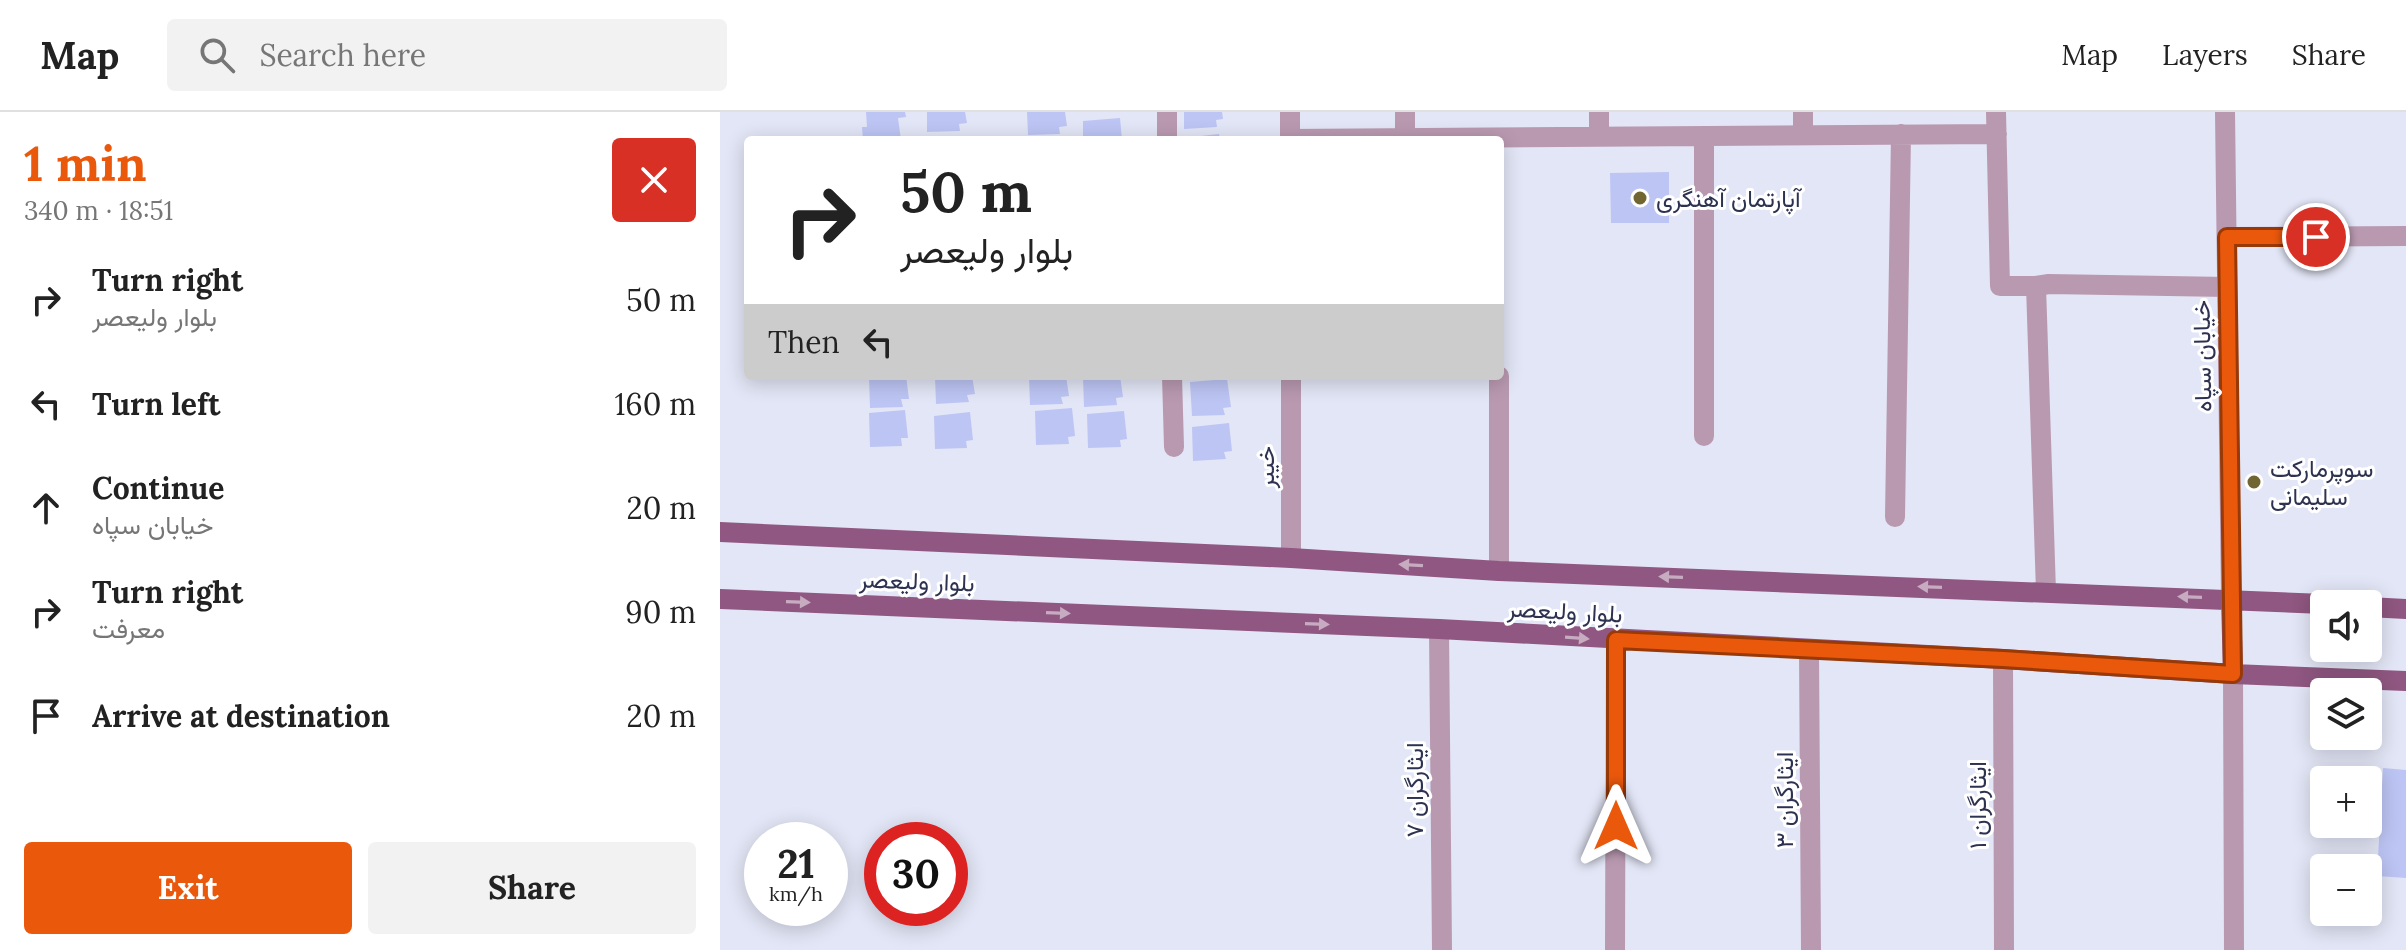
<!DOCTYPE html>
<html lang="en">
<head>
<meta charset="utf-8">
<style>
	body { margin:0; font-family:Lora,Vazirmatn,serif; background:#f2f2f2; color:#222; height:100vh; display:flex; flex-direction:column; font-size:30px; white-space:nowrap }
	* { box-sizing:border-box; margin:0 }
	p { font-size:26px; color:#767676 }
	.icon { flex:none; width:44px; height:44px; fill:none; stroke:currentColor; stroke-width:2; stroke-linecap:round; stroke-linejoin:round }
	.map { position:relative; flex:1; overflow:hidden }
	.details { display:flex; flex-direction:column; background:#fff; width:720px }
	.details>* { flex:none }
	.top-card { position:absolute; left:24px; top:24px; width:760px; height:244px; border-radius:8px; box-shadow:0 4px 20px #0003; background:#fff; color:#222; overflow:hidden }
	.controls { position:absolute; left:1590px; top:478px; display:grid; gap:16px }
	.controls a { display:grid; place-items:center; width:72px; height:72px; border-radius:8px; background:#fff; box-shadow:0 4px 20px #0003; font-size:40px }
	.speed { position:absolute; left:24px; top:710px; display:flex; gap:16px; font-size:40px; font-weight:700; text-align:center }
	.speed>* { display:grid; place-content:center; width:104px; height:104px; border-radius:50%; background:#fff; box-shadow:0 4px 20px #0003; line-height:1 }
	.speed small { font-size:20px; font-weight:400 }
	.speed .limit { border:12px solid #d22; background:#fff; color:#111 }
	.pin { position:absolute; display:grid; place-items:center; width:68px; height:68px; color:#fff; margin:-34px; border:4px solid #fff; border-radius:50%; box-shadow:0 2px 8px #0007 }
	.me { position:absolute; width:88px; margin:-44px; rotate:0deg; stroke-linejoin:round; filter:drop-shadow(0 0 6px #0008) }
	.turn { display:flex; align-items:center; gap:28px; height:168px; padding:0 24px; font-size:36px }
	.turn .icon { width:104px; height:104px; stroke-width:2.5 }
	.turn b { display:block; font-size:56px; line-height:68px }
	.then { display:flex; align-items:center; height:76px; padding:0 24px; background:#0003; gap:16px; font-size:30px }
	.round { display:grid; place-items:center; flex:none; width:84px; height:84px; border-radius:8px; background:#f2f2f2 }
	.head { display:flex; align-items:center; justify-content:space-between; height:136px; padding:0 24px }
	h1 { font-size:48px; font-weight:800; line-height:60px; color:#ea580c }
	.action { display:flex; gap:16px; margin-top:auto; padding:16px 24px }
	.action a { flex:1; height:92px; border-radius:8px; background:#ea580c; color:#fff; font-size:32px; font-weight:800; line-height:92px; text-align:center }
	.action a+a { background:#f2f2f2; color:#222 }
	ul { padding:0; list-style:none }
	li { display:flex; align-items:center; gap:24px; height:104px; padding:0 24px }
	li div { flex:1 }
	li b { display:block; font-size:30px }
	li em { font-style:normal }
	header { display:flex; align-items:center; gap:48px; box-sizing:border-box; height:112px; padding:0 40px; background:#fff; border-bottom:2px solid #e0e0e0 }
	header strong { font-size:38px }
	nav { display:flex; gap:44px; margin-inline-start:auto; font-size:28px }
	.search { width:560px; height:72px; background:#f2f2f2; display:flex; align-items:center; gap:20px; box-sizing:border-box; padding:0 28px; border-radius:8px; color:#767676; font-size:30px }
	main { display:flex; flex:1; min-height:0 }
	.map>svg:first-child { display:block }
	.building { fill:#bdc5f4 }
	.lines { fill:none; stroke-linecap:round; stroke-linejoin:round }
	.minor { stroke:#b999b0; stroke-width:20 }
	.major { stroke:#8f5781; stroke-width:20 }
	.oneway { fill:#c7abc0 }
	.route-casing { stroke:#983908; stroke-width:20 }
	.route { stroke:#ea580c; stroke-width:14 }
	.poi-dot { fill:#716532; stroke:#fff; stroke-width:3 }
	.labels { text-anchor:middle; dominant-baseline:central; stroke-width:6; stroke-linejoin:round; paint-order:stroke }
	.poi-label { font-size:24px; fill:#2e3251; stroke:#fff; text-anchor:start }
	.street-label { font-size:24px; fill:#2e3251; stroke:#fff }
</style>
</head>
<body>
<header>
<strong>Map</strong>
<div class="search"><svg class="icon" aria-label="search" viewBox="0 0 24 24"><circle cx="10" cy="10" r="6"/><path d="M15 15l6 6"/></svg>Search here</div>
<nav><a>Map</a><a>Layers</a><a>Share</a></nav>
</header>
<main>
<section class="details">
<div class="head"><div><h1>1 min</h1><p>340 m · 18:51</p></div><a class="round" style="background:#d93025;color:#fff"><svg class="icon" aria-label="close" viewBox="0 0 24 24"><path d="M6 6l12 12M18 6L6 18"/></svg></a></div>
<ul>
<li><svg class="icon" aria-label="right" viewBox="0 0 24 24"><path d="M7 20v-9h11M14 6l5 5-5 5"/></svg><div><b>Turn right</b><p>بلوار ولیعصر</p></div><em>50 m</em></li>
<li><svg class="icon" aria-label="left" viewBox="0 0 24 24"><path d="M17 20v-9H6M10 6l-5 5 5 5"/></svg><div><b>Turn left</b></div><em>160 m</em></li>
<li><svg class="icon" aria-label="ahead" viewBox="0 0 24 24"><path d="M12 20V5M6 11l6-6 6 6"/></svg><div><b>Continue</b><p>خیابان سپاه</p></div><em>20 m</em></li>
<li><svg class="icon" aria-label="right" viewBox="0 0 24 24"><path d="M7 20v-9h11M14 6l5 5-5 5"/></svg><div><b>Turn right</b><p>معرفت</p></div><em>90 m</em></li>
<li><svg class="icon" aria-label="arrive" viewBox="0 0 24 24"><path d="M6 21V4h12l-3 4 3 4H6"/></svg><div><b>Arrive at destination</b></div><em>20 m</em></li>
</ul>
<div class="action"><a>Exit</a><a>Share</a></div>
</section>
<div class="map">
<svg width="1686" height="838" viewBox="0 0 1686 838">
	<rect width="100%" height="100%" fill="#e3e6f6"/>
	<path class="building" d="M146,0H185L186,5L178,6L181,28H143L142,15H147Z
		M207,0H245L247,11L239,12L240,19L207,20Z
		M307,0H345L347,14L339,15L340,22L308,23Z
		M464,0H502L503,7L496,8L497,15L464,17Z
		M400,6L402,28H363V9Z
		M499,22L500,28H463V26Z
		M949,60V111H891L890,61Z
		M149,264H186L189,287H181L183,295L150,296Z
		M215,264H252L255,282L247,283L249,290L216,292Z
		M309,264H346L349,284L341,285L343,292L310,293Z
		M363,264H400L403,285L396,286L397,293L364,295Z
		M507,267L511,295L503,296L505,303L472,304L470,270Z
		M352,296L355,324L348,325L349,332L316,333L315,299Z
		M185,298L188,326H181L182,334L150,335L149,301Z
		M404,299L407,327L400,328L401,335L368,336L367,302Z
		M250,300L253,328L246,329L247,336L215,337L214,304Z
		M509,311L512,339L504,340L506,347L473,349L472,315Z
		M1663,656L1686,658V766L1657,764Z"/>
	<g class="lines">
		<path class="minor" d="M447,0V28
			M570,0V28
			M1083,0V23
			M1276,0L1280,174H1316L1329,172L1507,175
			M1505,0L1511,487
			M879,24V0
			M685,26V0
			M570,27L1277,22
			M1507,125L1686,124
			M1316,174L1326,480
			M452,264L454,335
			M571,264V446
			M984,324V24
			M1175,405L1181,22
			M779,459V264
			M719,517L722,838
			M1089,538L1091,838
			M1283,547L1284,838
			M1513,562L1514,838
			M895,838L896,528"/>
		<path class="major" d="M0,420L571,446L779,459L1604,492
			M0,487L719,517L1283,547L1513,562L1686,569
			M1511,487L1513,562
			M1648,495L1686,497"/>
	</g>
	<defs><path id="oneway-solid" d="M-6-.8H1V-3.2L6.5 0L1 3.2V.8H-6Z" transform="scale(2)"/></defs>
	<g class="oneway">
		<use href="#oneway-solid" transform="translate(691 453) rotate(-177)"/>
		<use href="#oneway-solid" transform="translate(951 465) rotate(-178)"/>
		<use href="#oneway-solid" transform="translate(1210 475) rotate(-178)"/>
		<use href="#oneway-solid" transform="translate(1470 485) rotate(-178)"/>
		<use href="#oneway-solid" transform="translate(78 490) rotate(2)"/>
		<use href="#oneway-solid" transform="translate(338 501) rotate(2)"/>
		<use href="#oneway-solid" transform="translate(597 512) rotate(2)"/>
		<use href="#oneway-solid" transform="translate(857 526) rotate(4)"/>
	</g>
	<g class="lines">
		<defs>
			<path id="route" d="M896,714V528L1283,547L1513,562L1507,125H1596"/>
		</defs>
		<use href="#route" class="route-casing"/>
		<use href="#route" class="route"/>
	</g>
	<g class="poi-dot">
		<circle cx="920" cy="86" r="8"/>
		<circle cx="1534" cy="370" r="8"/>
	</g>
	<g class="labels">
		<g class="poi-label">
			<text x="936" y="86">آپارتمان آهنگری</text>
			<text x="1550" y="356">سوپرمارکت<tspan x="1550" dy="28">سلیمانی</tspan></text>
		</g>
		<g class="street-label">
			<text transform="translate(1482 244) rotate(-91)">خیابان سپاه</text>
			<text transform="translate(545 355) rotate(-90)">خیبر</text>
			<text transform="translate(197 469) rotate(2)">بلوار ولیعصر</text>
			<text transform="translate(845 499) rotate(3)">بلوار ولیعصر</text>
			<text transform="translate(694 678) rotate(-90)">ایثارگران ۷</text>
			<text transform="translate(1064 688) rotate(-90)">ایثارگران ۳</text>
			<text transform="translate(1257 693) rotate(-90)">ایثارگران ۱</text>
		</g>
	</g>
</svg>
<div class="controls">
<a><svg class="icon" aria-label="sound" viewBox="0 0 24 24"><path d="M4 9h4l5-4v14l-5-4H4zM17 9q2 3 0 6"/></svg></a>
<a><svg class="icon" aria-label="layers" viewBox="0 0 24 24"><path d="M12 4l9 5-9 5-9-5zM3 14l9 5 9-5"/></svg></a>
<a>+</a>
<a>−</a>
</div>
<div class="speed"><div>21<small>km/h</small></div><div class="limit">30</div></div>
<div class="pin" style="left:1596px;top:125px;background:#d93025"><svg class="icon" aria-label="arrive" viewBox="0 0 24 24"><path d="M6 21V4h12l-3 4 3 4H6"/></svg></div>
<svg class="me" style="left:896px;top:714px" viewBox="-20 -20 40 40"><path d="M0-17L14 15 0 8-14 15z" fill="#ea580c" stroke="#fff" stroke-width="4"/></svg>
<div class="top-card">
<div class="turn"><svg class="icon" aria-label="right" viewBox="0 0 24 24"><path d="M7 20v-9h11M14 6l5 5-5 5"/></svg><div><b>50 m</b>بلوار ولیعصر</div></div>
<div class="then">Then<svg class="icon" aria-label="left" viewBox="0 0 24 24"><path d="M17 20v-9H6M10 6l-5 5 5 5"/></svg></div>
</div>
</div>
</main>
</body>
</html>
